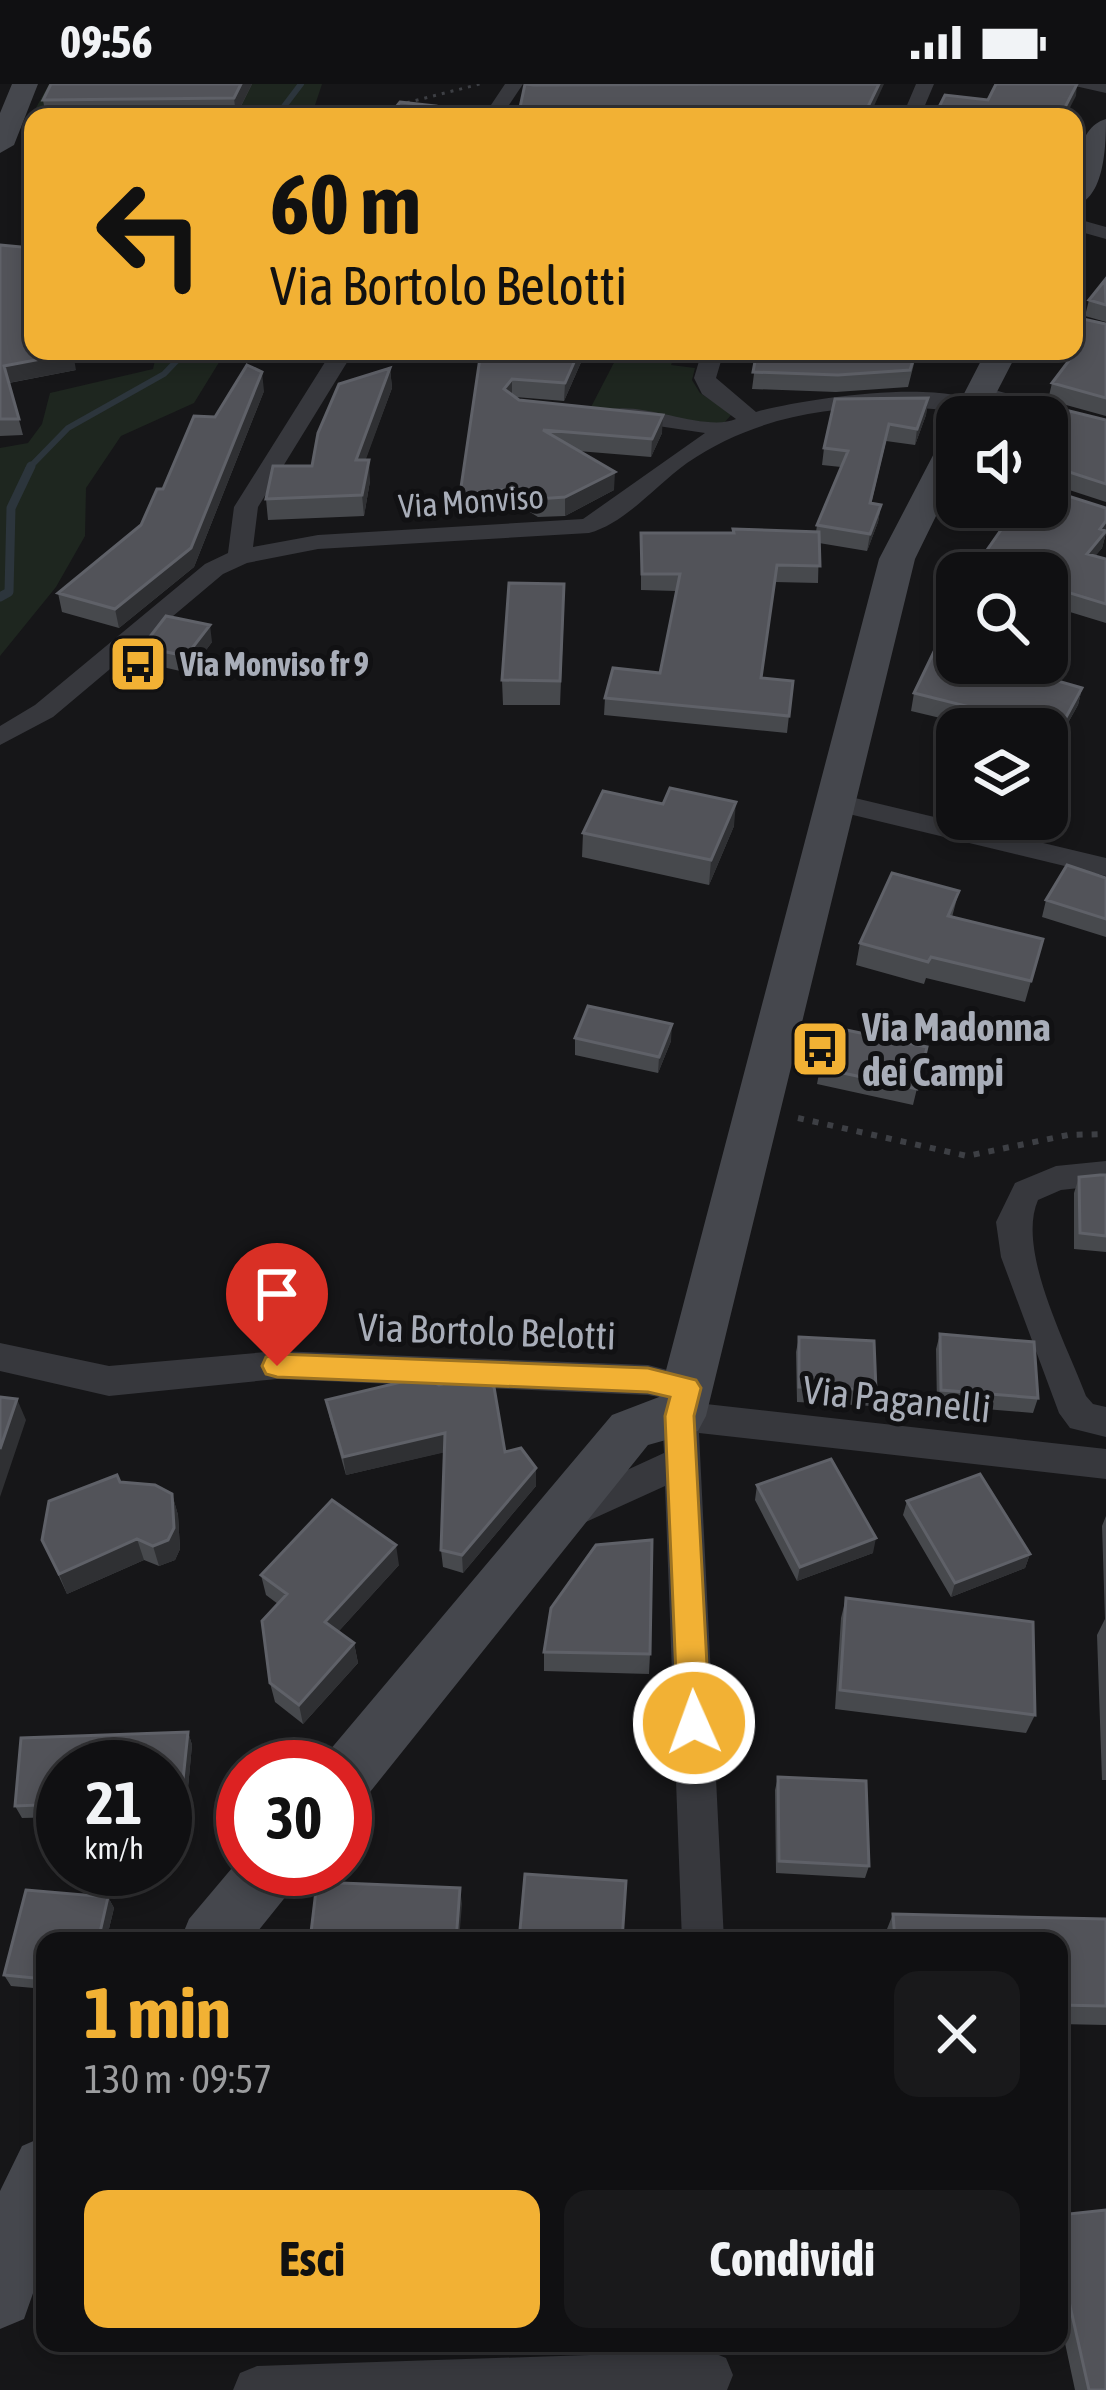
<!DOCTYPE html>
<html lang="it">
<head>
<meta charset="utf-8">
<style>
	body { margin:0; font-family:"Asap Condensed",sans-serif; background:#19191b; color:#f1f3f6; height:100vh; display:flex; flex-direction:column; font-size:45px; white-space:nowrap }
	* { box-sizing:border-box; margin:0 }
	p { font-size:39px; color:#9c9d9f }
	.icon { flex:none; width:66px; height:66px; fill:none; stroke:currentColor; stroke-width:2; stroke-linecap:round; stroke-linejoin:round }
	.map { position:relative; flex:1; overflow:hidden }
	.side { position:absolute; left:36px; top:1848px; width:1032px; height:420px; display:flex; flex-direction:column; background:#101012; border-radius:24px; box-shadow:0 6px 18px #0003,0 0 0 3px #303032 }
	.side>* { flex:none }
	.hud { position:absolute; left:24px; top:24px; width:1059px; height:252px; border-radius:24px; box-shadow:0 6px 18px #0003,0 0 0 3px #303032; background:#f2b134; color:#111; overflow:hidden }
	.fabs { position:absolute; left:936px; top:312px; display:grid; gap:24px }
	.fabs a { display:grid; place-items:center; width:132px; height:132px; border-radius:24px; background:#101012; box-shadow:0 6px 18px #0003,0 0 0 3px #303032; font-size:60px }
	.speed { position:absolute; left:36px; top:1656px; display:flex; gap:24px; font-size:60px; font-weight:700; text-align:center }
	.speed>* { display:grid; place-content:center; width:156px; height:156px; border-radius:50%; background:#101012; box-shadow:0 6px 18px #0003,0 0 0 3px #303032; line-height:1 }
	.speed small { font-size:30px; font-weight:400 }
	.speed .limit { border:18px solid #d22; background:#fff; color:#111 }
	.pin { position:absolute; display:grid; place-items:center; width:102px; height:102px; color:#fff; margin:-123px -51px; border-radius:50% 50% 50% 0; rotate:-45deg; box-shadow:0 0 12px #0007 }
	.pin .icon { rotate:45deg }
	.me { position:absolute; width:132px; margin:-66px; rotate:358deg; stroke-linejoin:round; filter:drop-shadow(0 0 9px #0008) }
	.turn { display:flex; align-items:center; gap:42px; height:252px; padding:0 48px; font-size:54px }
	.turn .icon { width:156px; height:156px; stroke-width:2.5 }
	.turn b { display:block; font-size:84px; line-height:102px }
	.round { display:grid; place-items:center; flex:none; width:126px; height:126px; border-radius:24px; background:#19191b }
	.overview { display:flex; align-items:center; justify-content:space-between; height:204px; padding:0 48px }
	h1 { font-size:72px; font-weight:700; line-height:90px; color:#f2b134 }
	.action { display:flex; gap:24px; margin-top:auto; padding:24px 48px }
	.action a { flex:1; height:138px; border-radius:24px; background:#f2b134; color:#111; font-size:48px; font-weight:700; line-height:138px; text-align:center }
	.action a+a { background:#19191b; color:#f1f3f6 }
	.status { display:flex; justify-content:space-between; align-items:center; height:84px; padding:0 60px; background:#101012; direction:ltr }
	.status svg { height:33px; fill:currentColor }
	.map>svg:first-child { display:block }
	.green { fill:#1e261f }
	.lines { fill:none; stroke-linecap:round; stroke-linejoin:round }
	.stream-far1 { stroke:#2c353c; stroke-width:6 }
	.stream { stroke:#2c353c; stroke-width:9 }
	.path-far1 { stroke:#3d3f44; stroke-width:3; stroke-dasharray:3 6; stroke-linecap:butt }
	.path { stroke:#3d3f44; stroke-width:6; stroke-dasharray:6 9; stroke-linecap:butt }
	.street { fill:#37383d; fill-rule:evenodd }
	.secondary { fill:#45474d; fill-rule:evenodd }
	.wall { fill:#47494d }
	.shaded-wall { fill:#2f3033 }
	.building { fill:#525359; stroke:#5f6168; stroke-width:3 }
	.route { fill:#f2b134; stroke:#9d7322; stroke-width:3 }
	.labels { text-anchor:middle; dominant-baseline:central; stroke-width:10; stroke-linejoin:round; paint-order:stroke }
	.far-street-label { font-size:33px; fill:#a8adb8; stroke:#111113 }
	.far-poi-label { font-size:33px; font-weight:bold; fill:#a8adb8; stroke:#111113; text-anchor:start }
	.poi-label { font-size:39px; font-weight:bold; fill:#a8adb8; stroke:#111113; text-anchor:start }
	.street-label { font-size:39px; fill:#a8adb8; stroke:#111113 }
</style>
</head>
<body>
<div class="status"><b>09:56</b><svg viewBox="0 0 49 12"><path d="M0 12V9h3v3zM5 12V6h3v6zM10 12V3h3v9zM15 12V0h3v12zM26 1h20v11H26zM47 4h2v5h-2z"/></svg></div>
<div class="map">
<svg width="1106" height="2306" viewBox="0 0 1106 2306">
	<rect width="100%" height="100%" fill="#161618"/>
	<path class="green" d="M49,0H322L315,21L357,28L347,33H31Z
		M157,267H226L194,319L121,352L86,404L85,452L56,503L0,572V364L28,359L42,340L50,309L153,285Z
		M620,267H677L671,281L695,284L692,296L700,309L732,330L724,339H711L590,325Z"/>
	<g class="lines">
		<path class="stream-far1" d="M276,33L301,0
			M28,385L68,344L164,290L186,267"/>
		<path class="stream" d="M0,513L9,508L11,424L31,382"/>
		<path class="path-far1" d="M374,33L398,21L480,0"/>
		<path class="path" d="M798,1034L967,1072L1068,1051L1106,1050"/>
		<path class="street" d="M505,0H523L501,33H483Z
			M916,0H934L920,33H902Z
			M1066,0H1106V9Z
			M1074,134L1106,143V155L1074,146Z
			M332,267H354L258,423L253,463L318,451L583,435L705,349L611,335V325C648,319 706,348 736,335L702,310L694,294L702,267H724L716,294L756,328C801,315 947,293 984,322L973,329C873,317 773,320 687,379C656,401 626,439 589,449L318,465L247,479L223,490L53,633L0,661V642L35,621L205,480L228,469L234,423Z
			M980,302L1106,337V351L972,314V304Z
			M834,709L1106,774V792L824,724L820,718L824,712Z
			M1106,1077V1101L1061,1106L1038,1116C1016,1166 1067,1261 1086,1312L1093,1320L1106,1323V1353L1070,1344L1059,1329L1001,1173L996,1138L1015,1099L1056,1082Z
			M0,1259L109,1282L277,1267L648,1281L698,1294L703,1304L698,1314L688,1318L1106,1365V1395L699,1349L724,1857H682L665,1402L566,1447L553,1442L548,1431L553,1420L664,1369L662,1332L668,1321L680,1317L648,1311L277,1295L109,1312L0,1287Z
			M709,2267L726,2274L733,2291L727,2306H233L240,2289L257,2282Z"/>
		<path class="secondary" d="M12,0H38L14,61L0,69V29Z
			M1106,35C1106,61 1105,115 1074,122C1074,96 1075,43 1106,35Z
			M986,267H1018L984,333H957V340L952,333Z
			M957,346V389L915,475L706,1332L698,1347L648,1361L366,1713L345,1721V1683H320L324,1673L612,1331L659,1313L879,475L941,356Z
			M243,1771V1785H300L291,1806L250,1857H180L189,1835Z
			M45,2052V2175L24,2235L0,2245V2107L22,2062Z"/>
	</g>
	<path class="wall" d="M51,0H252L236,32L46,33L43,16Z
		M0,161L33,267L76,286L9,299L23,351L0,352Z
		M1106,196V238L1085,232L1089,216Z
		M1074,233L1106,240V332L1048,316L1052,299L1069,276L1050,271L1051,267H1074Z
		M408,267H586L564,317L515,313L519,316L662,349L651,373L578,367L614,406L565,432L538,433L520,422L461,428L460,410L480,276Z
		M757,267H958L957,272L917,268L908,303L836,308L752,305Z
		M390,284L392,304L365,376L370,397L364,432L268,436L266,415L312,382Z
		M264,307L194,483L119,544L62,528L58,509L141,441L163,405L215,333Z
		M928,314L926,331L915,361L886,357L871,420L881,421L878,438L867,467L819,459L818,499L775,498L761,594L793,597L787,649L604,631L605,614L660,589L676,507L641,506V449L816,448L817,441L841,383L822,381L824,364Z
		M1027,332L1106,336V418L1054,401L1057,388L1047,386V333Z
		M1049,406L1106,449L1102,464L1095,472L1106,475V539L1047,521V489L1022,424Z
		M957,509V579L1082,604L1078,621L1047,676V645L974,642L911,627L914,609L951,532L953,514Z
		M564,524L560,621H503L502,596Z
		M212,558L189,589L145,579L142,563Z
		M962,735H1016L1013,747Z
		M734,742L709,801L582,773L583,749Z
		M1106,794V853L1042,833L1046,816Z
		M959,807L952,833L1043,855L1025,918L926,894L924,900L856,881L860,859Z
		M575,954L671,957L658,989L575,971Z
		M927,963L913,1021L817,1000L820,984Z
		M1106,1091V1168L1074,1165V1109L1079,1093Z
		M940,1250L1038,1314L1033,1329L937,1321L936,1265Z
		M799,1253L876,1306L872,1322L797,1318L796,1268Z
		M326,1316L505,1368L536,1402L463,1489L443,1483L441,1466L444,1368L346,1391L330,1335Z
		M120,1398L172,1410L178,1431L180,1465L175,1476L159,1482L144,1476L67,1510L42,1456Z
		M757,1401L873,1469L797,1497L755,1416Z
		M907,1417L1030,1470L1025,1484L951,1513L903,1431Z
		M1106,1432V1696H1102L1097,1551L1105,1535L1102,1442Z
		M399,1481L338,1548L354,1559L358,1579L303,1640L275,1618L270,1599L278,1520L266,1511L261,1491Z
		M846,1514L1035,1631L1026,1649L835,1625L841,1534Z
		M544,1568L650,1570L649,1590L544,1587Z
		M188,1648L192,1661L184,1746H165V1683H63V1733L22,1734L15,1722L21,1654Z
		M778,1693L869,1782L865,1794L776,1789L775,1706Z
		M26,1806L108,1813L114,1824L106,1857H45V1905L11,1902L4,1891Z
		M893,1830L1106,1835V1941L1059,1940V1857H885V1850Z
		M1059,2131L1106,2306H1075L1059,2231Z"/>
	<path class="shaded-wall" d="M241,0H252L236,32L234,14Z
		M879,0H884L869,33H863Z
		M1077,0L1076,12L1065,33H1060Z
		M579,267H586L564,317L565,299Z
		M73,269L76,286L8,299L4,282Z
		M390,284L392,304L358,397L356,376Z
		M262,288L264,307L194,483L119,544L115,525Z
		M512,295V313L504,305Z
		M928,314L926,331L915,361L917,345Z
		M663,331L662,349L651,373L652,355Z
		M369,376L370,397L364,432L362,411Z
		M615,388L614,406L565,432V413Z
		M881,421L878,438L867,467L870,450Z
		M1106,437V449L1102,464L1083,487L1087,470L1100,445Z
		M210,541L212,558L189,589L186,572Z
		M1082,604L1078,621L1047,676L1052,659Z
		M736,718L734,742L709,801L711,776Z
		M672,940L671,957L658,989L659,973Z
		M17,1315L26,1336L0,1413V1365Z
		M445,1349L446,1368L346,1391L343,1373Z
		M536,1384V1402L463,1489L462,1471Z
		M172,1410L178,1431L180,1465L175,1476L159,1482L153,1462Z
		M876,1454L873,1469L797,1497L800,1483Z
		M137,1455L144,1476L67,1510L59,1490Z
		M396,1461L399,1481L329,1558L325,1538Z
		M1030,1470L1025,1484L951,1513L955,1499Z
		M354,1559L358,1579L303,1640L299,1621Z
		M188,1648L192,1661L184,1746L179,1734Z
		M460,1804L462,1820L459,1857H456Z
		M108,1813L114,1824L106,1857H98Z"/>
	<path class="building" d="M51,0H241L234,14L43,16Z
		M525,0L534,1L879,0L863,33H518Z
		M996,0H1077L1060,33H934L945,11L988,16Z
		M400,18L435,22L427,33H388Z
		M0,161L33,164V267H72L73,269L4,282L19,335H0Z
		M1105,196L1106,221L1089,216Z
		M1074,233L1106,240V314L1052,299L1080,262L1074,260Z
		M481,267H579L565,299L512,295L504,305L519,316L663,331L652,355L543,346L615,388L565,413L538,415L520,404L460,410Z
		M757,267H916L910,286L838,291L753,288Z
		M247,281L262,288L191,464L115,525L58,509L141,441L157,405H163L194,332L215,333Z
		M390,284L356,376H369L362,411L266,415L273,382H312L318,349L339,300Z
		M928,314L917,345L889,340L870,419L881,421L870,450L817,441L848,367L824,364L835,315Z
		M1037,319L1106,336V400L1057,384L1067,374L1047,367V333H995L1003,324L1027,332Z
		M1047,399L1049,406L1106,424V437L1100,445L1106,447L1087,470L1106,475V520L1047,502V489H971L1017,423H1047Z
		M733,445L819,448L820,482L777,481L761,594L793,597L789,632L605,614L613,584L660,589L680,490H642L641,449H734Z
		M509,499L564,500L560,597L502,596Z
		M957,520V579H995L1082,604L1052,659L1047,657V645H973L978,625L914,609Z
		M166,532L210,541L186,572L142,563Z
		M670,704L736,718L711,776L583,749L603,707L663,720Z
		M1067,781L1106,794V835L1046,816Z
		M892,789L959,807L948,832L1043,855L1031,897L931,873L928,878L860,859Z
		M588,922L672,940L659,973L575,954Z
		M832,943L927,963L917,1005L820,984Z
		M1100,1091H1106V1152L1080,1149L1079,1093Z
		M940,1250L1034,1258L1038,1314L941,1306Z
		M799,1253L874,1257L876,1306L799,1303Z
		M473,1291L494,1303L505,1368L521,1364L536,1384L462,1471L441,1466L445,1349L343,1373L326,1316L422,1293L439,1301Z
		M0,1313L17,1315L0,1365Z
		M831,1375L876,1454L800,1483L757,1401Z
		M980,1390L1030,1470L955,1499L907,1417Z
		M117,1391L120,1398L155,1401L172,1410L174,1444L168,1456L153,1462L137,1455L59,1490L42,1456L49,1417Z
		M332,1416L396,1461L325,1538L354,1559L299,1621L270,1599L262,1537L287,1510L261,1491Z
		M652,1456L650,1570L544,1568L551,1524L596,1461Z
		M846,1514L1033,1538L1035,1631L840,1606Z
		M188,1648L179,1734H165V1683H63V1720L15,1722L21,1654Z
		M778,1693L866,1697L869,1782L779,1777Z
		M525,1790L626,1797L622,1857H519Z
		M317,1798L460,1804L456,1857H310Z
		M26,1806L108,1813L98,1857H45V1895L4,1891Z
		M893,1830L1106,1835V1922L1059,1921V1857H895Z
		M1106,2126V2306H1089L1059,2173V2131Z"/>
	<path class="route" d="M277,1270L648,1284L696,1296L701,1304L694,1332L710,1639L705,1649L694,1654L682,1649L678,1639L665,1332L670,1313L648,1308L277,1293L266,1290L262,1282L266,1273Z"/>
	<defs>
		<symbol id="bus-square" viewBox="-11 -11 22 22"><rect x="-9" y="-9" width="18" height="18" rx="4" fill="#f2b134" stroke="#111113"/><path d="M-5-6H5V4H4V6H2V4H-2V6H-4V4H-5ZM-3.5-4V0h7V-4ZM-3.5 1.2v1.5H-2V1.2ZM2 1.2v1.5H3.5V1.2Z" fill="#111"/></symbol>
	</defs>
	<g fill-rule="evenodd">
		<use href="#bus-square" x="105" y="547" width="66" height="66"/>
		<use href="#bus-square" x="787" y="932" width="66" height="66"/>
	</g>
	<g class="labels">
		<g class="far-street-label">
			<text transform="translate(471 417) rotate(-4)">Via Monviso</text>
		</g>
		<g class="far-poi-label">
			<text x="180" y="580">Via Monviso fr 9</text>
		</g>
		<g class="poi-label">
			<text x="862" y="943">Via Madonna<tspan x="862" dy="45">dei Campi</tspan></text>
		</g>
		<g class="street-label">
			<text transform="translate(487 1247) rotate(2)">Via Bortolo Belotti</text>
			<text transform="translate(897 1315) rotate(6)">Via Paganelli</text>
		</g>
	</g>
</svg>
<div class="fabs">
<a><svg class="icon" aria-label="sound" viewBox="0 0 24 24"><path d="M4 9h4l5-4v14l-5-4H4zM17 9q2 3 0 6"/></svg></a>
<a><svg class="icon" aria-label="search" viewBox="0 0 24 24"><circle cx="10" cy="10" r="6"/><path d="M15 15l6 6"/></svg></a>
<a><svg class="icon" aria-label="layers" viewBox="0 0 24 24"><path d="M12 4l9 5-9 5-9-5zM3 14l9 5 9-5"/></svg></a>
</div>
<div class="speed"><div>21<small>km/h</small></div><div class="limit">30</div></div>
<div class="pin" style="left:277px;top:1282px;background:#d93025"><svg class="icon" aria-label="arrive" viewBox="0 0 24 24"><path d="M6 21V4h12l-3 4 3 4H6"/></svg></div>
<svg class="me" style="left:694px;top:1639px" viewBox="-20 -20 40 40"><circle r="17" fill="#f2b134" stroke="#fff" stroke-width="3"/><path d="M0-11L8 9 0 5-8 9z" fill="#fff"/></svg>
<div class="hud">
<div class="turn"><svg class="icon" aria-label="left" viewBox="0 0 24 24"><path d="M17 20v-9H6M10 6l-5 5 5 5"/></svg><div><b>60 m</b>Via Bortolo Belotti</div></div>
</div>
<section class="side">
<div class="overview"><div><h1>1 min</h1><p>130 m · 09:57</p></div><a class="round"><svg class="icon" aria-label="close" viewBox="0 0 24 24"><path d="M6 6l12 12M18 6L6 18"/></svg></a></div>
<div class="action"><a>Esci</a><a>Condividi</a></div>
</section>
</div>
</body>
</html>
